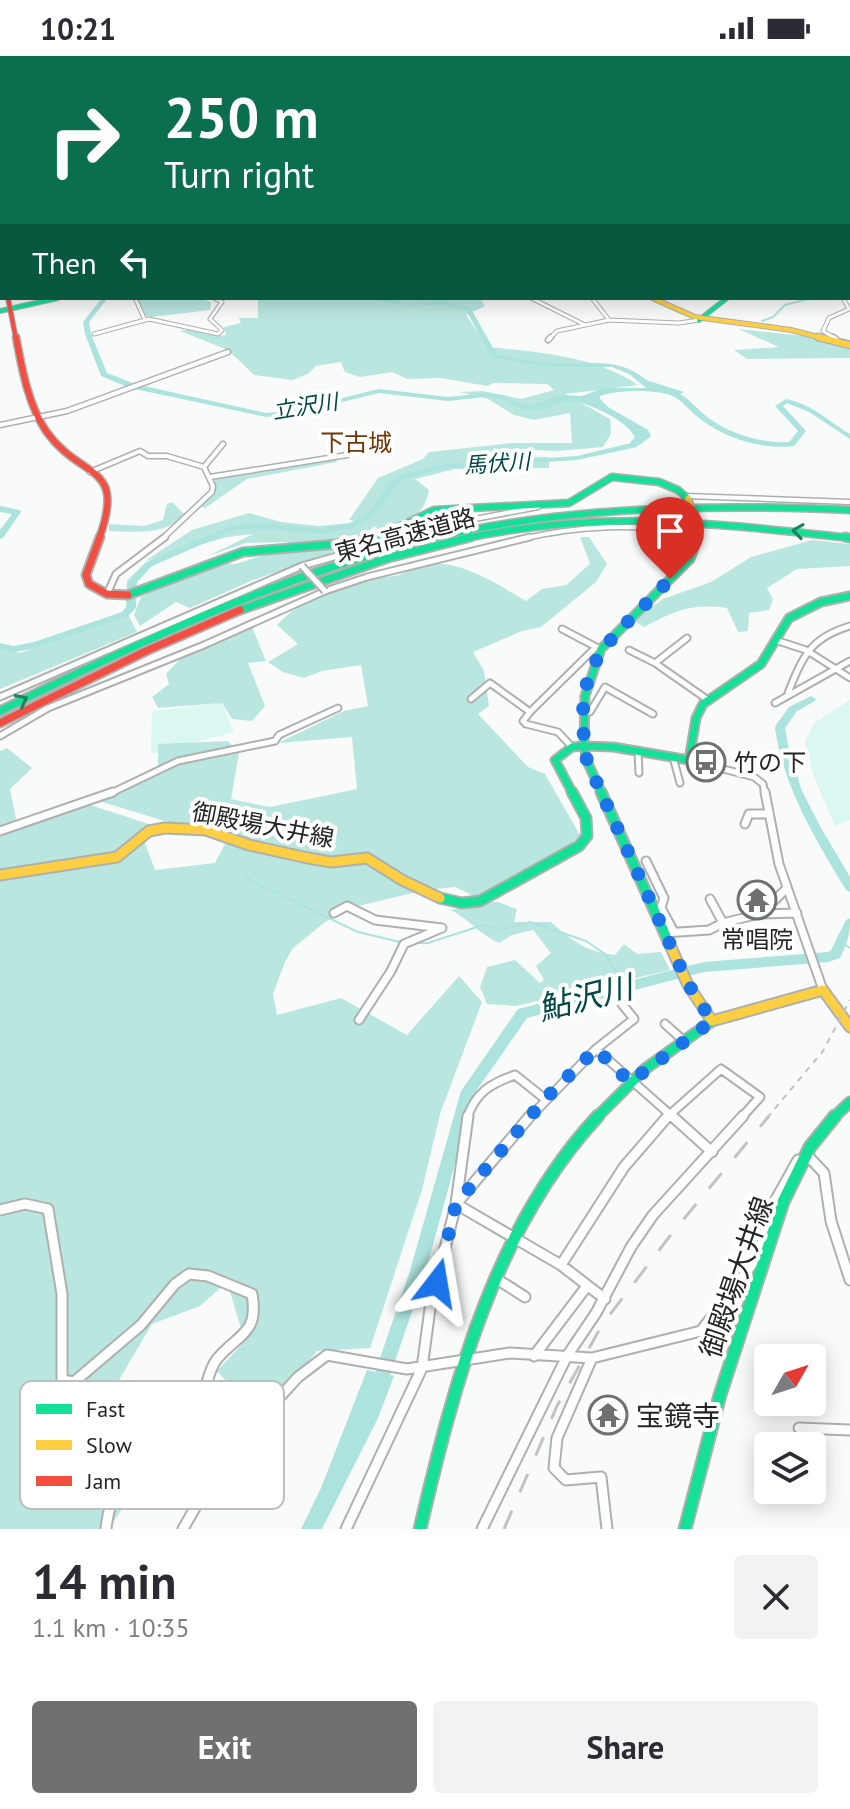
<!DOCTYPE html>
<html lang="en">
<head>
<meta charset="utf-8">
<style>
	body { margin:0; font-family:"PT Sans","Noto Sans JP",sans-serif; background:#f2f2f3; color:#2b2b33; height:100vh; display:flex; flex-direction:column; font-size:30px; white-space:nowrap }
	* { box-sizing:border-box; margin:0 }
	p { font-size:26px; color:#7c7c81 }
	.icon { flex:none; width:44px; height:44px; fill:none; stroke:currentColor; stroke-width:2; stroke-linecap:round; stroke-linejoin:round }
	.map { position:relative; height:1473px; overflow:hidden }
	.details { display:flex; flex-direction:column; background:#fff; flex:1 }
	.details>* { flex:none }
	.top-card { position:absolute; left:0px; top:0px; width:850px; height:244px; box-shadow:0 4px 20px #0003; background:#0b6e4f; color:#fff; overflow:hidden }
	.needle { width:52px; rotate:51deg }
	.fabs { position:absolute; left:754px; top:1288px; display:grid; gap:16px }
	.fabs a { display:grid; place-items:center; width:72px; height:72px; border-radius:8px; background:#fff; box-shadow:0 4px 20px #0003; font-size:40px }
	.pin { position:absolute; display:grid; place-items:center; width:68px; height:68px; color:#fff; margin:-82px -34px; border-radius:50% 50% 50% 0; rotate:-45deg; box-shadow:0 0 8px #0007 }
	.pin .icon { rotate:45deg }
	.me { position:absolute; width:88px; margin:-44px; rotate:14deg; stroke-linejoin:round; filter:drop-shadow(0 0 6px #0008) }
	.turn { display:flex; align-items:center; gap:28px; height:168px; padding:0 32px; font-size:36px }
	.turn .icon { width:104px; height:104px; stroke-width:2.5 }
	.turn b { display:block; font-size:56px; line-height:68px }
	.then { display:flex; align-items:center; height:76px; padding:0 32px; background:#0003; gap:16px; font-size:30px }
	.round { display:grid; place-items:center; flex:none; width:84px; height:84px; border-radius:8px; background:#f2f2f3 }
	.overview { display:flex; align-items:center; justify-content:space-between; height:136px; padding:0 32px }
	h1 { font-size:48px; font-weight:700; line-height:60px }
	.primary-button { display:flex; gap:16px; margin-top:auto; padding:16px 32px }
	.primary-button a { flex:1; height:92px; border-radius:8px; background:#6f7170; color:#fff; font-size:32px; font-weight:700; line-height:92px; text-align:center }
	.primary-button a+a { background:#f2f2f3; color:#2b2b33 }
	.status { display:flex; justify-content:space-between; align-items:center; height:56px; padding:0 40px; background:#fff; direction:ltr }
	.status svg { height:22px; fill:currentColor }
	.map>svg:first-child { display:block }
	.green { fill:#dbf7f2 }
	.forest { fill:#bae6e0 }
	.water { fill:#ade3dd }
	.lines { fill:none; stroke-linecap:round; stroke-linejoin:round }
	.stream { stroke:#ade3dd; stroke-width:2 }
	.river { fill:#ade3dd; fill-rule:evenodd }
	.street-far4-casing { stroke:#aeb0af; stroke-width:5 }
	.street-far3-casing { stroke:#aeb0af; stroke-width:7 }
	.street-far2-casing { stroke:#aeb0af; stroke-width:9 }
	.street-far1-casing { stroke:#aeb0af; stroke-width:11 }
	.street-casing { stroke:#aeb0af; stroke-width:13 }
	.fast-far5-casing { stroke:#aeb0af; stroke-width:5 }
	.fast-far4-casing { stroke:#aeb0af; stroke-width:6 }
	.fast-far3-casing { stroke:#aeb0af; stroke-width:9 }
	.fast-far2-casing { stroke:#aeb0af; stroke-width:11 }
	.fast-far1-casing { stroke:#aeb0af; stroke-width:13 }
	.fast-casing { stroke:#aeb0af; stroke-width:15 }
	.slow-far2-casing { stroke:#aeb0af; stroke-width:6 }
	.slow-far1-casing { stroke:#aeb0af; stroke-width:9 }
	.slow-casing { stroke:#aeb0af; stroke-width:13 }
	.jam-far2-casing { stroke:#aeb0af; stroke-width:6 }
	.jam-far1-casing { stroke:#aeb0af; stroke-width:9 }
	.jam-casing { stroke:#aeb0af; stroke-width:11 }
	.street-far4 { stroke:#fefefe; stroke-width:3 }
	.street-far3 { stroke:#fefefe; stroke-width:4 }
	.street-far2 { stroke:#fefefe; stroke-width:5 }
	.street-far1 { stroke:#fefefe; stroke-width:7 }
	.street { stroke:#fefefe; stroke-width:9 }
	.fast-far5 { stroke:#16e098; stroke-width:3 }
	.fast-far4 { stroke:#16e098; stroke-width:4 }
	.fast-far3 { stroke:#16e098; stroke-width:6 }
	.fast-far2 { stroke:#16e098; stroke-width:7 }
	.fast-far1 { stroke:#16e098; stroke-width:9 }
	.fast { stroke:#16e098; stroke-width:11 }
	.slow-far2 { stroke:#ffcf43; stroke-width:4 }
	.slow-far1 { stroke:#ffcf43; stroke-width:6 }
	.slow { stroke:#ffcf43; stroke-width:9 }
	.jam-far2 { stroke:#f24e42; stroke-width:4 }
	.jam-far1 { stroke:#f24e42; stroke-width:6 }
	.jam { stroke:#f24e42; stroke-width:7 }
	.rail-far1 { stroke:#c1c2c1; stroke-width:2; stroke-dasharray:6 6; stroke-linecap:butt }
	.rail { stroke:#c1c2c1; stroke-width:3; stroke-dasharray:20 20; stroke-linecap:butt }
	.street-bridge-casing { stroke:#aeb0af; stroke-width:9; stroke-linecap:butt }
	.slow-bridge-casing { stroke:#aeb0af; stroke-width:9; stroke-linecap:butt }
	.street-bridge { stroke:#fefefe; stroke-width:5 }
	.slow-bridge { stroke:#ffcf43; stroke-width:6 }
	.oneway { stroke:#1d835e }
	.route { stroke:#1a73e8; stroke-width:14; stroke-dasharray:0 25.2 }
	.labels { text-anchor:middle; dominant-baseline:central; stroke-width:8; stroke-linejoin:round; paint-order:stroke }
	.far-water-label { font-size:22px; font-style:italic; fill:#004944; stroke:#fff }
	.far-quarter-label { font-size:24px; fill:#713606; stroke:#fff }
	.street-label { font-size:24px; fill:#242625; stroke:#fff }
	.poi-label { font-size:24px; fill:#242625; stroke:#fff; text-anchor:start }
	.near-street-label { font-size:28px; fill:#242625; stroke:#fff }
	.near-poi-label { font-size:28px; fill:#242625; stroke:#fff; text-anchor:start }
	.near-water-label { font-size:32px; font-style:italic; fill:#004944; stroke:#fff }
	.key { fill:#fff; stroke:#bdbebe; stroke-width:2 }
	.key-label { font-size:22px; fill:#242625 }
</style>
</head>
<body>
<div class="status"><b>10:21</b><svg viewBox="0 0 49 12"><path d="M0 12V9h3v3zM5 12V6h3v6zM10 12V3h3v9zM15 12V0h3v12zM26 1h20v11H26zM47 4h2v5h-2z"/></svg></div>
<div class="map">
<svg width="850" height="1473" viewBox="0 0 850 1473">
	<rect width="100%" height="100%" fill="#f9fbfa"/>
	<path class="green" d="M850,644V764L835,770L814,721L805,686L814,667Z
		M222,647L234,676L151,698L152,655Z"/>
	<path class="forest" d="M136,242H197L211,246L210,254L151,261L140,259Z
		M258,242H480L485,250L466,259L488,291C538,296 596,300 638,329L565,338L610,363L611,378L603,391L558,395L510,393L499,400L549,401V412L455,413L415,423L429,434C424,464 404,464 379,474L374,470L357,488L253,524L190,552L176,546L140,570L134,559L141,541L195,513L215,507L236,508L283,493L287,486L246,487L208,500L253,478L227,481L145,505L192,474L249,457L281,466L319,470L362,466L349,464L378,422L423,403L429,396L513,387H572L570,357L534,364L514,359L488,343L460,336L483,335L521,343L554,334L547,328L494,327L487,330L441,322L407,323L392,316L360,321L345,316L341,306L316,310L308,318L292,324L254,319L228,294L180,275C193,271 210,282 226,279L224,271L241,267L239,262H258Z
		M738,273L804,280L850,292V302L747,303L734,294L779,291Z
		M335,401L337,406L247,423L205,452L198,449L215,433L213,421Z
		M172,446L185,459C167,479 134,476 109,475V468L144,470L163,464L167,448Z
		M580,481H589L607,508L596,526L541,571L522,575L473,596L484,615L489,650L478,658L528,711L545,718L580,779L559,798L478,842L455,831L425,834L350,852L325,866L293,892L285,906L273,938L277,959L341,942L407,979L459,920L482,946L440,1058L422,1134L370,1292L317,1295L261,1362L217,1315L245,1285L227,1226L200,1250L152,1268L100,1356L116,1377L193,1382L131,1439L109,1473H0V695L7,692L32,712L10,733L17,769L87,748L152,769L143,782L155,814L215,807L227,784L99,745L158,714V688L228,685L239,697L231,743L270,751L357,733L352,681L278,687L344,655L368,650L361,609L322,615L304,622L283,616L268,606L298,588L277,569C298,546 339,527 370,521C379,520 392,522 401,518C413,513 427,506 442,508C473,511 500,530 526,545L542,533L566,529L590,508Z
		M812,484L850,488V510L797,513L767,532L773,543L769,554L749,557L748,575L738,576L727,552C690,547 675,555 644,571L633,564L663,543L711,526L751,501Z
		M128,558L137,576L0,633V591L20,597Z
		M252,571L266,605L248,607L265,650L252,665L232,663L222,647L158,652L152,641L169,628L166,618L180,603Z
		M480,846H498L517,853L514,866H551C572,885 587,896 615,899L624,888L637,898L661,896L670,914L516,950L487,948L480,931L487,911L515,904L540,927L544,924L536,910L551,897L533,874L512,879L499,887C481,879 468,863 451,854Z"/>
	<path class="water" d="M646,324L684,336L676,340C654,334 622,333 600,340V343L608,351L648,374L651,380L640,389L630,386L635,382C631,366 584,344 569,345C558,346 548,353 537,354L530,350L560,339L582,340L603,332H648L640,325Z
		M367,1314L394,1320L378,1362L322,1473H301L321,1432Z"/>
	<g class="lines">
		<path class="stream" d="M762,265L773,261L785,249L812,242
			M245,822L358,876L400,886
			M841,886L850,892
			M415,887H428L483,869L501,874L530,866L586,885L605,898L614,913L635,930"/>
		<path class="river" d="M0,19L2,20V23L0,22Z
			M848,20H850V22H848Z
			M0,34H2V38H0Z
			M0,144L2,145V149L0,150Z
			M0,170L2,171V176L0,175Z
			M102,242H108L89,266L91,278L107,317L135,328L266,357L289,355L379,333L448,341L485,337L504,339L526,350L547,349L551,351L547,353L525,354L502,343L485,341L448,345L379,337L289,359L266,361L130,332L101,320L85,278L83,266Z
			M370,242H382L407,247L441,245L470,251L497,299C515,302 535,306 554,307C598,309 621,299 656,332L649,334L629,318L612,311H551L492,302L466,254L441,249L407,251Z
			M663,333C685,334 694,352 710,363C733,379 761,387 789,386L798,375L775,350L786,343C812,348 828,365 850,378V383L809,356L787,347L783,350L806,375L794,390C762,394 724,382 699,362C686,352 680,340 663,337Z
			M639,375L646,377L637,391L577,404L439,413L404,424L396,430L376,459L356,471L323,478L264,473L235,474L152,510L137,526L136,552L128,560L36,592L14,596L0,593V587L14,590L34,586L122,556L126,551L127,525L146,506L230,470L264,467L323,472L350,467L370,455L390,426L398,420L435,409L577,400L631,387Z
			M0,450L20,454L21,456L3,482L0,483V474L12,458L0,456Z
			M811,640L816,643L815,645L797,655L785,672L789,694L802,735L821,772L850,821V836L846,834C815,782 784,733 775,672L776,669L789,651Z
			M850,862C850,880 848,885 840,902L828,906L704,916L527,962L474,1038L425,1218L386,1331L384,1337L378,1339L372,1337L370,1331L409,1218L461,1035L518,953L704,906L828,896L831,894L846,864Z"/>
		<defs>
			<path id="street-far4" d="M118,0H126
				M149,0L154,2
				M369,0L391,2
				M404,2L408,0
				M135,242L145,264
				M531,242L585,269
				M609,264L679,267L699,264
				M94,278L149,263L218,278L222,274L210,263L222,246L214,242
				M549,283L557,275L609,264L592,242
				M836,283L823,275L829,262L849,253L843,242"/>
			<path id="street-far3" d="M833,281L836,283
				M548,284L551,281
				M0,369L67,355L228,296
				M90,416L140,395L148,400H167L204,411
				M210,421L347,399
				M686,440L850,446
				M162,483L212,436L213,430L204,411L223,388
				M396,483L454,467L538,451
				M521,483C577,470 641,466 697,479"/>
			<path id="street-far2" d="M107,538L116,518L165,481
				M562,573L598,592
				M775,584L806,594L850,622
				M629,594L655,607L708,644
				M655,607L687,582
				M788,637C803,600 810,582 850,570
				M0,641L302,510L403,481
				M471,643L490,627L530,656L523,665L526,668L558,676L572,691
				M775,647L850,605
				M530,656L595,592
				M583,657L590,656L605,631L653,658
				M0,680L48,652L204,589L325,535L367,521L530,481
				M638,696L639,717
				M673,701L680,727
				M689,704L754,721L763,728L765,738
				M109,738L178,705L275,685L279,679L338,652"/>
			<path id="street-far1" d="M765,736L779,808L823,934
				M745,768L749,758H767
				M0,775L113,736
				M646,805L664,842L661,852L673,874
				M775,844L787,832
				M334,857L347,850L375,864L442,872
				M723,867L759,858L797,857
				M664,877L709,874L723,867L710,843
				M359,964L391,915L404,888L442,872
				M665,968L684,985
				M596,993L674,1062
				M467,1062C476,1036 490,1028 515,1019L545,1043
				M529,1062L596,993L634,963L622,948
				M666,1062L721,1013L760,1041L741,1062"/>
			<path id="street" d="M468,1060L456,1148L561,1209L605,1243
				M672,1060L712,1096
				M806,1098L824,1117L831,1165L850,1224
				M0,1154L25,1148L48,1153L62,1238V1324L74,1326L141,1269L175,1228L189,1218L208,1220L252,1238C259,1278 239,1277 217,1303C206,1317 208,1335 198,1348C188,1361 173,1370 161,1380C132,1404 109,1435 106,1473
				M561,1209L624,1111L668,1060
				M497,1223L525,1241
				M534,1300L587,1230
				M592,1302L557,1382L554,1412L566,1424L601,1421L607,1473
				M799,1372L850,1374
				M183,1473L221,1406L298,1321L327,1299L407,1313L510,1297L592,1302L701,1275L760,1198L769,1156L798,1104
				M346,1473L422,1312L430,1253L456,1148L530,1060
				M482,1473L567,1300L596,1257L631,1191L653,1159L743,1060"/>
			<path id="fast-far5" d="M505,0L508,2
				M811,0L816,2
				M251,2L276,0"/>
			<path id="fast-far4" d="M0,255L58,242
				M699,264L727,242"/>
			<path id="fast-far3" d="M697,474L698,483
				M374,483L434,454L569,447L612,421L659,426L678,434L688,443
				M428,483C566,450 709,448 850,454
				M462,483C602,453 710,467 850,482"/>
			<path id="fast-far2" d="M698,481L690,503L601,593L585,640L584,690L613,691L689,704L696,662L703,648L761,608L789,562L821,546L850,540
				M845,481L850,482
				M128,539L243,496L349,487L380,481
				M240,554L388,502L471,481
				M0,655C141,585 282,518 436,481
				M573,738L555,704L572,691L584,690L587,705L602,738"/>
			<path id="fast-far1" d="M601,736L669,887
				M440,842L462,847L480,845L579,790L587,780L586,762L572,736
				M596,1062L645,1013L712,965
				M833,1062L850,1046"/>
			<path id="fast" d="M420,1473C454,1328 494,1172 598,1060
				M685,1473L720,1339L783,1146L810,1091L835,1060"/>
			<path id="slow-far2" d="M652,242L695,261L791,274L826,283"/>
			<path id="slow-far1" d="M818,281L850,289"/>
			<path id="slow" d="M0,819L117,801L149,775L165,772L206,774L249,789L308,802L331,806L367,802L402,824L440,842
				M669,887L688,929L712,965L823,934L850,971"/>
			<path id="jam-far2" d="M8,242L16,283"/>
			<path id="jam-far1" d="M16,281C22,313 28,348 46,375C81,425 127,406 99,483"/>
			<path id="jam" d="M100,481L86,519L89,528L107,538L128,539
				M0,667L146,595L240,554"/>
		</defs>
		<use href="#street-far4" class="street-far4-casing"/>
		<use href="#street-far3" class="street-far3-casing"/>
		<use href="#street-far2" class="street-far2-casing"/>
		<use href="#street-far1" class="street-far1-casing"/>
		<use href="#street" class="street-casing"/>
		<use href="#fast-far5" class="fast-far5-casing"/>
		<use href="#fast-far4" class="fast-far4-casing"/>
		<use href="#fast-far3" class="fast-far3-casing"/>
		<use href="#fast-far2" class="fast-far2-casing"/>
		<use href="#fast-far1" class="fast-far1-casing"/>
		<use href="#fast" class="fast-casing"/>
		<use href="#slow-far2" class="slow-far2-casing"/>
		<use href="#slow-far1" class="slow-far1-casing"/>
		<use href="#slow" class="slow-casing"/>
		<use href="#jam-far2" class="jam-far2-casing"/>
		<use href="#jam-far1" class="jam-far1-casing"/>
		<use href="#jam" class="jam-casing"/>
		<use href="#street-far4" class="street-far4"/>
		<use href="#street-far3" class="street-far3"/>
		<use href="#street-far2" class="street-far2"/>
		<use href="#street-far1" class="street-far1"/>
		<use href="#street" class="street"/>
		<use href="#fast-far5" class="fast-far5"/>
		<use href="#fast-far4" class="fast-far4"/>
		<use href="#fast-far3" class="fast-far3"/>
		<use href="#fast-far2" class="fast-far2"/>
		<use href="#fast-far1" class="fast-far1"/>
		<use href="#fast" class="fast"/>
		<use href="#slow-far2" class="slow-far2"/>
		<use href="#slow-far1" class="slow-far1"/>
		<use href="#slow" class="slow"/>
		<use href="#jam-far2" class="jam-far2"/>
		<use href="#jam-far1" class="jam-far1"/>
		<use href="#jam" class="jam"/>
		<path class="rail-far1" d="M767,1062L823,995L850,944"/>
		<path class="rail" d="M504,1473L557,1350L602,1269L673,1176L769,1060"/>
		<defs>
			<path id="street-bridge" d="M302,510L325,535"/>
			<path id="slow-bridge" d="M688,443L697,474"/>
		</defs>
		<use href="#street-bridge" class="street-bridge-casing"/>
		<use href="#slow-bridge" class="slow-bridge-casing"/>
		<use href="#street-bridge" class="street-bridge"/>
		<use href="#slow-bridge" class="slow-bridge"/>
	</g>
	<defs><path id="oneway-chevron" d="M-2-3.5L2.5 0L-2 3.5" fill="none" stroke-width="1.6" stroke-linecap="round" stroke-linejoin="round" transform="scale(2)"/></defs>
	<g class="oneway">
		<use href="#oneway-chevron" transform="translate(798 475) rotate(-172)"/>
		<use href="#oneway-chevron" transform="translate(22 644) rotate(-27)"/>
	</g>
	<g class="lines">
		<path class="route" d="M437,1227L456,1148L545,1043L596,993L630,1026L712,965L688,928L587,705C570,601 608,590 670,523"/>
	</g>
	<defs>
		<symbol id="bus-ring" viewBox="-11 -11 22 22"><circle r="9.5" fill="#fff" stroke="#6f7170" stroke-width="1.5"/><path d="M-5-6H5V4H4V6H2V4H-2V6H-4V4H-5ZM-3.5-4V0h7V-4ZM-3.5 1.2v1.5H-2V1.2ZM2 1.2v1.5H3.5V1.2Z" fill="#6f7170"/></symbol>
		<symbol id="temple-ring" viewBox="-11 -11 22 22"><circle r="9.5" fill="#fff" stroke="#6f7170" stroke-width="1.5"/><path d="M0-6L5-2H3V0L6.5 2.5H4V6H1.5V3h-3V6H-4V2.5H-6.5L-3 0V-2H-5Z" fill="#6f7170"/></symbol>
	</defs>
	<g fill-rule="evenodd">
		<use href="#bus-ring" x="684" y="684" width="44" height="44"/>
		<use href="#temple-ring" x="735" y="822" width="44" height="44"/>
		<use href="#temple-ring" x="586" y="1337" width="44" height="44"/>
	</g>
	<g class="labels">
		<g class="far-water-label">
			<text transform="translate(305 350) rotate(-9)">立沢川</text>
			<text transform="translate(497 407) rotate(-4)">馬伏川</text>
		</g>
		<g class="far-quarter-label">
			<text x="356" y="386">下古城</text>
		</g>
		<g class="street-label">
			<text transform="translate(405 479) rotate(-15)">東名高速道路</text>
			<text transform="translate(263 769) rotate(11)">御殿場大井線</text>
		</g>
		<g class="poi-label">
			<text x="734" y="706">竹の下</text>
			<text x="757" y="883" text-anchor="middle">常唱院</text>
		</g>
		<g class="near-street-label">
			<text transform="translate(736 1221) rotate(-71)">御殿場大井線</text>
		</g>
		<g class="near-poi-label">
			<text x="636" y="1359">宝鏡寺</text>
		</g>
		<g class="near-water-label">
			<text transform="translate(585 941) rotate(-14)">鮎沢川</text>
		</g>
	</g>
	<rect x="20" y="1325" width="264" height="128" rx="12" class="key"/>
	<rect x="36" y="1348" width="36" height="10" fill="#16e098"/>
	<rect x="36" y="1384" width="36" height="10" fill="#ffcf43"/>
	<rect x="36" y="1420" width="36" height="10" fill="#f24e42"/>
	<g class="key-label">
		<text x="86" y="1361">Fast</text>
		<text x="86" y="1397">Slow</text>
		<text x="86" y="1433">Jam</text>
	</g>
</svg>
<div class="fabs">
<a><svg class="needle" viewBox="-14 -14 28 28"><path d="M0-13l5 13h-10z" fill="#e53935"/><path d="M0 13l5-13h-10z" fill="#7c7c81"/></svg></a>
<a><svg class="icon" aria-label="layers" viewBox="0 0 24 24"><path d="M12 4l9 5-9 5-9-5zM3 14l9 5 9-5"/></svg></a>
</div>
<div class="pin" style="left:670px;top:523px;background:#d93025"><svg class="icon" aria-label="arrive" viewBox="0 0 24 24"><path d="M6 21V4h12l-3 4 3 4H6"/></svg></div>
<svg class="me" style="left:437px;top:1227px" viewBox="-20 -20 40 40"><path d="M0-17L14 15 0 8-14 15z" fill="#1a73e8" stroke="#fff" stroke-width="4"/></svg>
<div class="top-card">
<div class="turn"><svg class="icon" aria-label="right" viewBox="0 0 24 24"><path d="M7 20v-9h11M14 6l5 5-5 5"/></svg><div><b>250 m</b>Turn right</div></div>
<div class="then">Then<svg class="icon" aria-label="left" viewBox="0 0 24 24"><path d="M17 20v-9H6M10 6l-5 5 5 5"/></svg></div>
</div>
</div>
<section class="details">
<div class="overview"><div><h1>14 min</h1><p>1.1 km · 10:35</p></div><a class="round"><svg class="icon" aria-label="close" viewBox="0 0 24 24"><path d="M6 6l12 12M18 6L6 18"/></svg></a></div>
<div class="primary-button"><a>Exit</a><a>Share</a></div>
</section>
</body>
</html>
